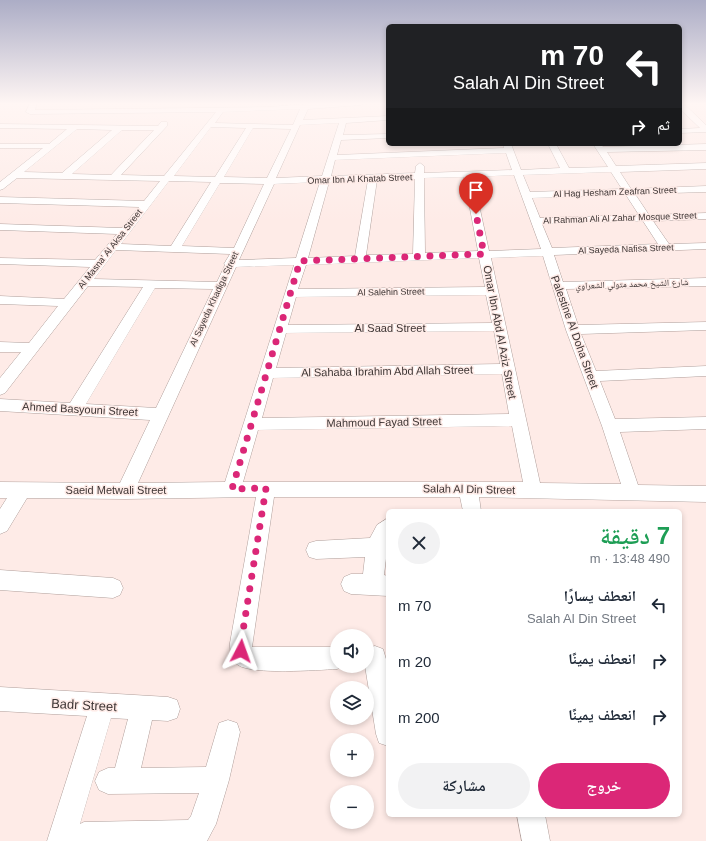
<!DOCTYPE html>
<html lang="ar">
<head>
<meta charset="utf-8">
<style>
	body { margin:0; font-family:Arial,"Noto Naskh Arabic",sans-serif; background:#f2f2f3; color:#1f2937; direction:rtl; height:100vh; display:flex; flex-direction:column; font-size:15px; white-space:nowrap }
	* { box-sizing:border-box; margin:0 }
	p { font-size:13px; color:#747a83 }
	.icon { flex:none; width:22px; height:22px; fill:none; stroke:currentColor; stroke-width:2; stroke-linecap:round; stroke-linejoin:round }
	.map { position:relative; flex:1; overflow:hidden; direction:ltr }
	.panel { position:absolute; left:386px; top:509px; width:296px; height:308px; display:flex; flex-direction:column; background:#fff; border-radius:6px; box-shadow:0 2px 6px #0003; direction:rtl }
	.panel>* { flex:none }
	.guide { position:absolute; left:386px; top:24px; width:296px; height:122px; border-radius:6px; box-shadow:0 2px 6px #0003; direction:rtl; background:#202124; color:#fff; overflow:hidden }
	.controls { position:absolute; left:330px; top:629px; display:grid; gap:8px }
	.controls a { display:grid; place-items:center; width:44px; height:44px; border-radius:50%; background:#fff; box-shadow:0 2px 6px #0003; font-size:20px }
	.pin { position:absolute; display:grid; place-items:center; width:34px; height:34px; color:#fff; margin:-41px -17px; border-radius:50% 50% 50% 0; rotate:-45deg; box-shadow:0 0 4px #0007 }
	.pin .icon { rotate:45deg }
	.me { position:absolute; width:44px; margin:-22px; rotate:4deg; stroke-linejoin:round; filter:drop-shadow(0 0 3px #0008) }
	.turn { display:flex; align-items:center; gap:14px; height:84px; padding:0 12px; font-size:18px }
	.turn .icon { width:52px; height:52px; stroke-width:2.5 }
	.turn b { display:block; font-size:28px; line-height:34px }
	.then { display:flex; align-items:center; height:38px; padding:0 12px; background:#0003; gap:8px; font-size:15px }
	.round { display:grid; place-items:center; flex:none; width:42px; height:42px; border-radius:21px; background:#f2f2f3 }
	.headline { display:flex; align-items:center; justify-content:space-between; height:68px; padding:0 12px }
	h1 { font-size:24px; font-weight:600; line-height:30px; color:#1e9e55 }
	.cta { display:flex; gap:8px; margin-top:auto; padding:8px 12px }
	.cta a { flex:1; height:46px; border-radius:24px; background:#db2777; color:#fff; font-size:16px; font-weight:600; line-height:46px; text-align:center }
	.cta a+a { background:#f2f2f3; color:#1f2937 }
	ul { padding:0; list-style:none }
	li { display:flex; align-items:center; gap:12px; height:56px; padding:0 12px }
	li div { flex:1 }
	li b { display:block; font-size:15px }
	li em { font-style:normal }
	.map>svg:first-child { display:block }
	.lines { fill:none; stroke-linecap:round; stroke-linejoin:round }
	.minor-casing { stroke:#b09f9b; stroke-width:1 }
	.minor { fill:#fff; fill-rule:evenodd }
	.route { stroke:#db2777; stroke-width:7; stroke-dasharray:0 12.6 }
	.labels { text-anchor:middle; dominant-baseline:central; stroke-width:3; stroke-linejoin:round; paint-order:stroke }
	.far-street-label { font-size:9px; fill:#3e3635; stroke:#feebe7 }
	.street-label { font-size:11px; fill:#3e3635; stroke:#feebe7 }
	.near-street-label { font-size:13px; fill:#3e3635; stroke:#feebe7 }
</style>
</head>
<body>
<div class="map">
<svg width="706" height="841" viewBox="0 0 706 841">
	<rect width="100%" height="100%" fill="#feebe7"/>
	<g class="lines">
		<defs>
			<path id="minor" d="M30,103H37L35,110L268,107L321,103H364L361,105L308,109L303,120L388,116V120L346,123L343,135L388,134V138L341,140L337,155L504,148L503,144H511L521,170L560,168L548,144H556L569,168L608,167L593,144H601L603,147L706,144V150L607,152L616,166L706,163V169L620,172L631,189L706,186V192L635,194L649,215L706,213V219L653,221L669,244L706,243V249L554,255L563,282L706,278V286L566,289L578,325L706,322V330L581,334L596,371L706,366V376L600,381L615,419L706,417V429L620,432L638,485L706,486V502L479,497L481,511H463L460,497H274L252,647H337V666H345L337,669C317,670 253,675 238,665C231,660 230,651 230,643L256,497L125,499L27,498L7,531L0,534V509L7,498H0V482L120,483L150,420L0,411V399L70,403L143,287L88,286L5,393L0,395V378L21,352H0V342L29,343L58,306L0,304V296L64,299L90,267L0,264V258L95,260L117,234L0,230V224L122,228L139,207L0,203V197L144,201L160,181L17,178L3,189L0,190V182L43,148H0V144H49L67,129L0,128V124L158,126L161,122H167V126L121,175L164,176L216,112L30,114L26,112ZM300,109L293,125L215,123L223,112ZM339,123L322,176L276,178L300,125ZM211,127L246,128L215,177L174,176ZM253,128L291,129L267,178L224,177ZM77,129L112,130L62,173L24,172ZM122,130H154L111,175L72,174ZM506,153L512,170L424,173V166L420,163L416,166L415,173L331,176L335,160ZM611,172L622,189L530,192L523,175ZM514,175L541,249L489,251L473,177ZM464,177L478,251L425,253L424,178ZM415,179L413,254L366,255L377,180ZM368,180L355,256L308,258L329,182ZM169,181L211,182L171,246L121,244ZM320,182L296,258L239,260L274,184ZM220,183L264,184L234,248L182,246ZM626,195L639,215L540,218L532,198ZM643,221L658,244L552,248L542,224ZM116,250L230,254L224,264L225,265L217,282L94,279ZM543,256L566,330L602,426L621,484L540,483L491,258ZM479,258L485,287L298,289L306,265ZM294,265L225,482L138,483L236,267ZM155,288L213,289L156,408L86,404ZM486,295L492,323L288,325L296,297ZM494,331L500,364L276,368L286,333ZM502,374L509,414L262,418L273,378ZM512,426L523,482H243L258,430Z
				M680,103H683L706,125V132L680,133V129L700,128L680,109Z
				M388,518V542L384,575L388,576V596L351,594L344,591L341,584L344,577L351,574H363L365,557L316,559L309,557L306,550L309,543L316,541L370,538L377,525Z
				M0,570L113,578L120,581L123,588L120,595L113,598L0,590Z
				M375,646L383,649L388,666V746L379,743L376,734L365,666H367V649Z
				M0,687L168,697L177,700L180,709L177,718L168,721L152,720L141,768L206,767L219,723L228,720L237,723L240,732L229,780L216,824L207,841H47L87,716L0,711ZM111,718L128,719L115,768H108L99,772L95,781L99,790L108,794L199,793L191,816L188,820L84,822L80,824Z
				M517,815H545L550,841H522Z"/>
		</defs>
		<use href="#minor" class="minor-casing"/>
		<use href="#minor" class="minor"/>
	</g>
	<linearGradient id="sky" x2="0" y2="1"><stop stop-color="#acadc6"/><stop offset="0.47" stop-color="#fff6f4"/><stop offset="1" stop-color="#fff6f4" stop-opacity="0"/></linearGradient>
	<rect width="706" height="221" fill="url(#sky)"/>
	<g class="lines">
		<path class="route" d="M241,651V643L266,488L232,489L300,261L484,254L476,214"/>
	</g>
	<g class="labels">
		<g class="far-street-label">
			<text transform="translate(360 179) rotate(-2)">Omar Ibn Al Khatab Street</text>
			<text transform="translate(615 192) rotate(-2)">Al Hag Hesham Zeafran Street</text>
			<text transform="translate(620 218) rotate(-2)">Al Rahman Ali Al Zahar Mosque Street</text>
			<text transform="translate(110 249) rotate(-52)">Al Masna' Al Aksa Street</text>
			<text transform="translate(626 249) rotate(-2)">Al Sayeda Nafisa Street</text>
			<text transform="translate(632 284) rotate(-2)">شارع الشيخ محمد متولي الشعراوي</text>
			<text transform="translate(391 292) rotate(-1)">Al Salehin Street</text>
			<text transform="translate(214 299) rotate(-65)">Al Sayeda Khadiga Street</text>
		</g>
		<g class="street-label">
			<text x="390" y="328">Al Saad Street</text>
			<text transform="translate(500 332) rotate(79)">Omar Ibn Abd Al Aziz Street</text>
			<text transform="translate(575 332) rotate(70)">Palestine Al Doha Street</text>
			<text transform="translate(387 371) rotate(-1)">Al Sahaba Ibrahim Abd Allah Street</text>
			<text transform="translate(80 409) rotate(3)">Ahmed Basyouni Street</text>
			<text transform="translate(384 422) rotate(-1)">Mahmoud Fayad Street</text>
			<text transform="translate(469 489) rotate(1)">Salah Al Din Street</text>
			<text x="116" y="490">Saeid Metwali Street</text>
		</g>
		<g class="near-street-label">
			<text transform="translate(84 705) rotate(3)">Badr Street</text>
		</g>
	</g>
</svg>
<div class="controls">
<a><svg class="icon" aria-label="sound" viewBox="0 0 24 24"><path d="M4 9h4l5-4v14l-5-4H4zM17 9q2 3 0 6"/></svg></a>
<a><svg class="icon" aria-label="layers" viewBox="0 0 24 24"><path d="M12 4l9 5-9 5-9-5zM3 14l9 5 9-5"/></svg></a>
<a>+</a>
<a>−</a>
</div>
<div class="pin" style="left:476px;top:214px;background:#d93025"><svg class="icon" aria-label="arrive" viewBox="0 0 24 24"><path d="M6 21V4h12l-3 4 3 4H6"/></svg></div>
<svg class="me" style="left:241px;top:651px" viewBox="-20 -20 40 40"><path d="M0-17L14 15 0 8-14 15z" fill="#db2777" stroke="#fff" stroke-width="4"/></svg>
<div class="guide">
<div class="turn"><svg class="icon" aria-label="left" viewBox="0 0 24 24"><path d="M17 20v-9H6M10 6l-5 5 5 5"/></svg><div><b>70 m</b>Salah Al Din Street</div></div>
<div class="then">ثم<svg class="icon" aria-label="right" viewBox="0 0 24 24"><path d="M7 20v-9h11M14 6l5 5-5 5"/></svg></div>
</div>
<section class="panel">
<div class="headline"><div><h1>7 دقيقة</h1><p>490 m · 13:48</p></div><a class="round"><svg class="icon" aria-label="close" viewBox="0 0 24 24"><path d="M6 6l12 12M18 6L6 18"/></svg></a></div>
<ul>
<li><svg class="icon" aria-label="left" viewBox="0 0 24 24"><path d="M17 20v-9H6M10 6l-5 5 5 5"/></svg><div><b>انعطف يسارًا</b><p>Salah Al Din Street</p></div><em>70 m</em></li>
<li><svg class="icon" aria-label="right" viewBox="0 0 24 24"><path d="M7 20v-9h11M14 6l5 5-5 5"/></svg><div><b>انعطف يمينًا</b></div><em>20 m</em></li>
<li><svg class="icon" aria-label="right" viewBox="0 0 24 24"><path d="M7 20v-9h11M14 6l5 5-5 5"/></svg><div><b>انعطف يمينًا</b></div><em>200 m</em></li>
</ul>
<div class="cta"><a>خروج</a><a>مشاركة</a></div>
</section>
</div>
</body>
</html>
